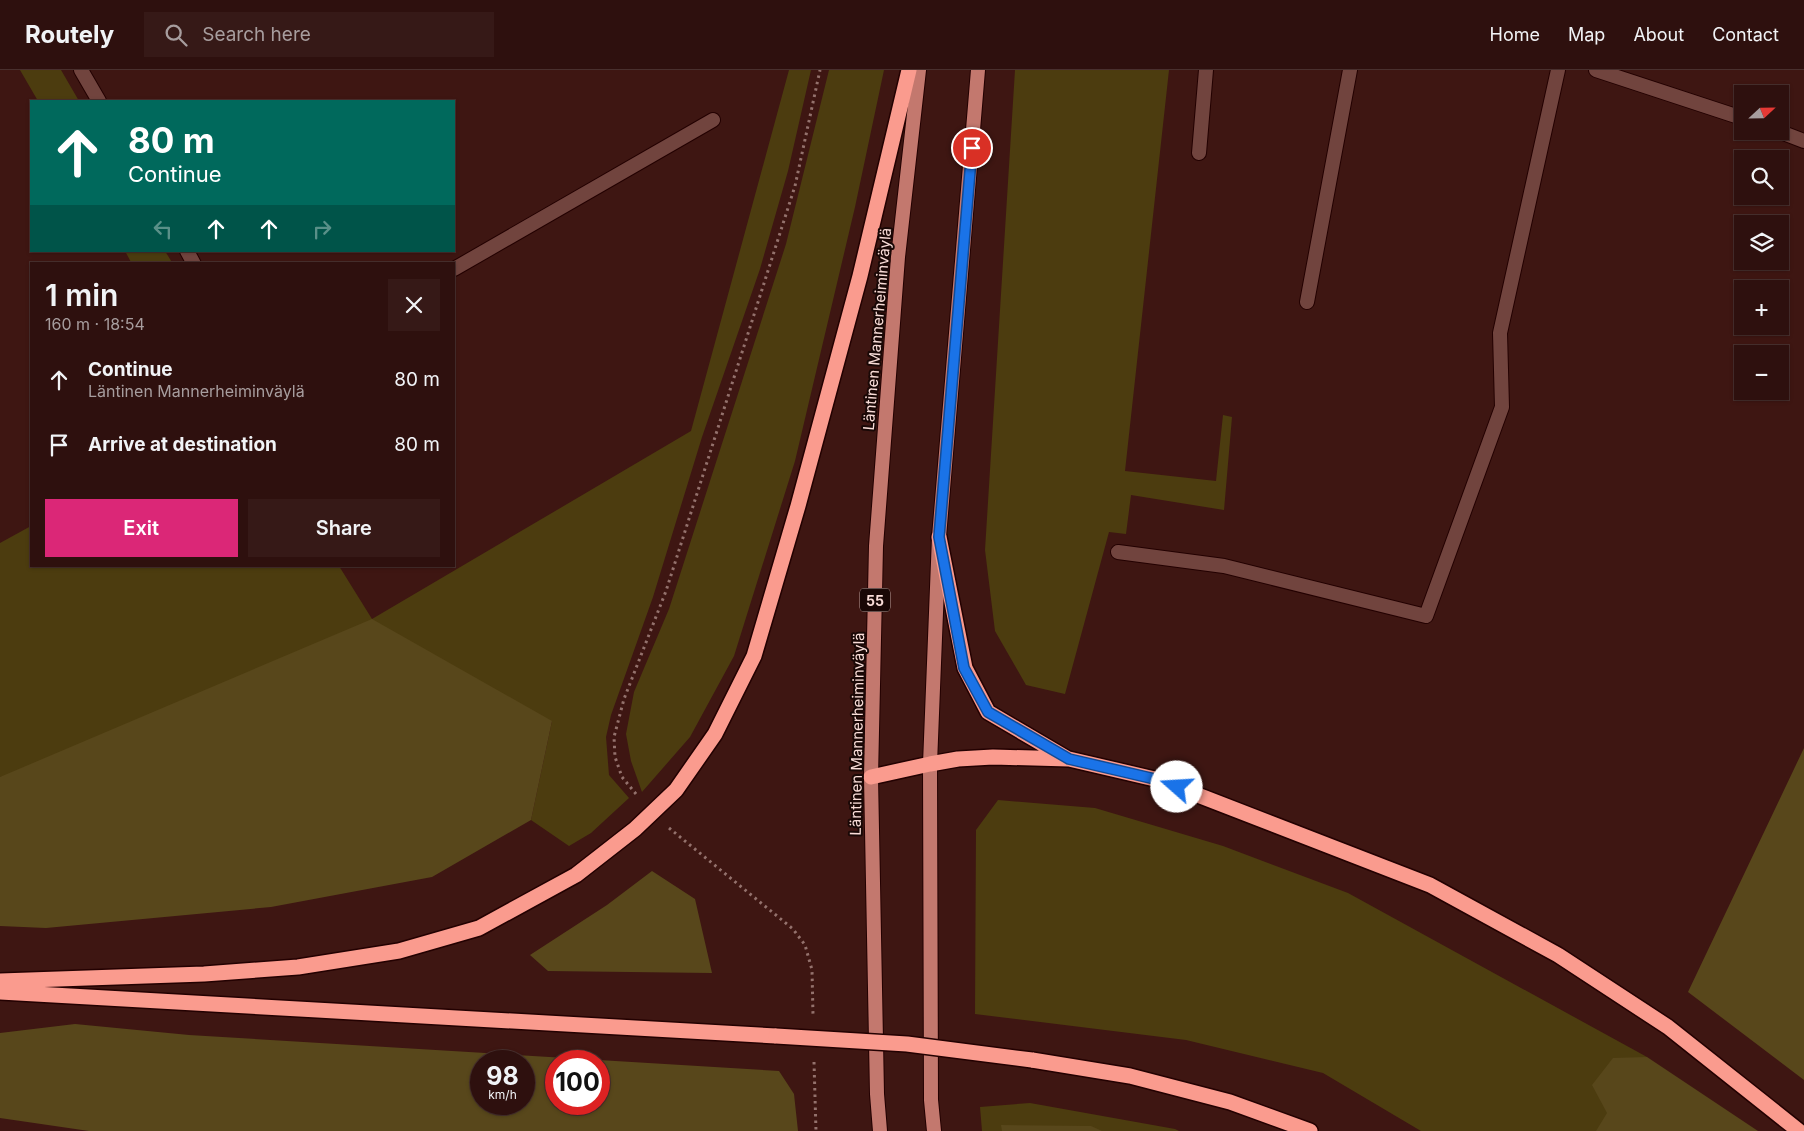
<!DOCTYPE html>
<html lang="en">
<head>
<meta charset="utf-8">
<style>
	body { margin:0; font-family:Inter,sans-serif; background:#361917; color:#f1f3f6; height:100vh; display:flex; flex-direction:column; font-size:19px; white-space:nowrap }
	* { box-sizing:border-box; margin:0 }
	p { font-size:16px; color:#a79d9e }
	.icon { flex:none; width:28px; height:28px; fill:none; stroke:currentColor; stroke-width:2; stroke-linecap:round; stroke-linejoin:round }
	.map { position:relative; flex:1; overflow:hidden }
	.panel { position:absolute; left:30px; top:192px; width:425px; height:305px; display:flex; flex-direction:column; background:#2e100e; border-radius:0px; box-shadow:0 1px 4px #0004,0 0 0 1px #49302e }
	.panel>* { flex:none }
	.hud { position:absolute; left:30px; top:30px; width:425px; height:152px; border-radius:0px; box-shadow:0 1px 4px #0004,0 0 0 1px #49302e; background:#00695c; color:#fff; overflow:hidden }
	.needle { width:32px; rotate:68deg }
	.tools { position:absolute; left:1734px; top:15px; display:grid; gap:10px }
	.tools a { display:grid; place-items:center; width:55px; height:55px; border-radius:0px; background:#2e100e; box-shadow:0 1px 4px #0004,0 0 0 1px #49302e; font-size:25px }
	.speed { position:absolute; left:470px; top:980px; display:flex; gap:10px; font-size:25px; font-weight:700; text-align:center }
	.speed>* { display:grid; place-content:center; width:65px; height:65px; border-radius:50%; background:#2e100e; box-shadow:0 1px 4px #0004,0 0 0 1px #49302e; line-height:1 }
	.speed small { font-size:12px; font-weight:400 }
	.speed .limit { border:8px solid #d22; background:#fff; color:#111 }
	.pin { position:absolute; display:grid; place-items:center; width:42px; height:42px; color:#fff; margin:-21px; border:2px solid #fff; border-radius:50%; box-shadow:0 1px 5px #0007 }
	.me { position:absolute; width:55px; margin:-28px; rotate:289deg; stroke-linejoin:round; filter:drop-shadow(0 0 4px #0008) }
	.turn { display:flex; align-items:center; gap:18px; height:105px; padding:0 15px; font-size:22px }
	.turn .icon { width:65px; height:65px; stroke-width:2.5 }
	.turn b { display:block; font-size:35px; line-height:42px }
	.lanes { display:flex; align-items:center; height:48px; padding:0 15px; background:#0003; justify-content:center; gap:25px; direction:ltr }
	.lanes .off { opacity:.35 }
	.round { display:grid; place-items:center; flex:none; width:52px; height:52px; border-radius:0px; background:#361917 }
	.head { display:flex; align-items:center; justify-content:space-between; height:85px; padding:0 15px }
	h1 { font-size:30px; font-weight:600; line-height:38px }
	.button { display:flex; gap:10px; margin-top:auto; padding:10px 15px }
	.button a { flex:1; height:58px; border-radius:0px; background:#db2777; color:#fff; font-size:20px; font-weight:600; line-height:58px; text-align:center }
	.button a+a { background:#361917; color:#f1f3f6 }
	ul { padding:0; list-style:none }
	li { display:flex; align-items:center; gap:15px; height:65px; padding:0 15px }
	li div { flex:1 }
	li b { display:block; font-size:19px }
	li em { font-style:normal }
	header { display:flex; align-items:center; gap:30px; box-sizing:border-box; height:70px; padding:0 25px; background:#2e100e; border-bottom:1px solid #49302e }
	header strong { font-size:24px }
	nav { display:flex; gap:28px; margin-inline-start:auto; font-size:18px }
	.search { width:350px; height:45px; background:#361917; display:flex; align-items:center; gap:12px; box-sizing:border-box; padding:0 18px; border-radius:0px; color:#a79d9e; font-size:19px }
	.map>svg:first-child { display:block }
	.green { fill:#4c3c0f }
	.forest { fill:#58471b; fill-rule:evenodd }
	.lines { fill:none; stroke-linecap:round; stroke-linejoin:round }
	.service-casing { stroke:#230101; stroke-width:16 }
	.minor-casing { stroke:#230101; stroke-width:16 }
	.primary-casing { stroke:#230101; stroke-width:16 }
	.motorway-casing { stroke:#230101; stroke-width:18 }
	.path { stroke:#94726d; stroke-width:3; stroke-dasharray:2.5 4; stroke-linecap:butt }
	.service { stroke:#71443e; stroke-width:14 }
	.minor { stroke:#71443e; stroke-width:14 }
	.primary { stroke:#c3786e; stroke-width:14 }
	.motorway { stroke:#fa9b8e; stroke-width:15 }
	.motorway-bridge-casing { stroke:#230101; stroke-width:18; stroke-linecap:butt }
	.motorway-bridge { stroke:#fa9b8e; stroke-width:15 }
	.route-casing { stroke:#114b97; stroke-width:12 }
	.route { stroke:#1a73e8; stroke-width:9 }
	.labels { text-anchor:middle; dominant-baseline:central; stroke-width:4; stroke-linejoin:round; paint-order:stroke }
	.shield { fill:#190806; stroke:#b69d99; stroke-width:1 }
	.shield-label { font-size:14px; font-weight:bold; fill:#f9ddd8 }
	.street-label { font-size:15px; fill:#f9ddd8; stroke:#190806 }
</style>
</head>
<body>
<header>
<strong>Routely</strong>
<div class="search"><svg class="icon" aria-label="search" viewBox="0 0 24 24"><circle cx="10" cy="10" r="6"/><path d="M15 15l6 6"/></svg>Search here</div>
<nav><a>Home</a><a>Map</a><a>About</a><a>Contact</a></nav>
</header>
<div class="map">
<svg width="1804" height="1061" viewBox="0 0 1804 1061">
	<rect width="100%" height="100%" fill="#3e1612"/>
	<path class="green" d="M20,0H61L79,31H38Z
		M789,0H811L788,101L760,199L702,367L653,527L611,645L606,667L609,705L629,728L591,763L569,776L531,750L552,651L0,707V473L31,456V496H339L372,549L691,361Z
		M829,0H884L855,137L795,391L734,586L690,667L642,722L631,691L626,664L634,622L669,539L786,174Z
		M1015,0H1169L1125,401L1216,411L1223,345L1232,347L1224,440L1131,425L1126,464L1109,462L1065,624L1026,615L995,561L985,480Z
		M125,181H165L173,194H132Z
		M998,730L1095,738L1223,776L1348,823L1647,987L1598,1061H1421L1323,1003L1186,970L975,944L976,760Z
		M1030,1033L1175,1059L1179,1061H982L980,1037Z"/>
	<path class="forest" d="M372,549L552,651L531,750L432,807L271,837L46,858L0,856V707Z
		M1804,678V1010L1688,922Z
		M652,801L695,829L712,903L548,901L530,885L607,835Z
		M75,954L189,965L779,1001L794,1024L798,1061H89L0,1048V963ZM481,991H524V1034H481ZM556,991H599V1034H556Z
		M1647,987L1758,1061H1596L1607,1043L1592,1015L1613,988Z
		M1001,1055L1091,1056L1102,1061H1002Z"/>
	<g class="lines">
		<defs>
			<path id="service" d="M81,0L99,31
				M1199,83L1206,0
				M187,181L194,194
				M454,199L713,50
				M1307,232L1350,0
				M1118,482L1224,496L1426,546L1502,337L1500,263L1558,0"/>
			<path id="minor" d="M1596,0L1742,48
				M1778,61L1804,71"/>
			<path id="primary" d="M880,1061L877,1024L871,707L876,476L898,187L919,0
				M934,1061L931,1030L930,694L939,467L978,0"/>
			<path id="motorway" d="M939,467L965,598L988,642L1068,689
				M871,707L930,694L958,689L993,687L1069,689L1159,710L1430,815L1558,885L1668,957L1799,1061
				M0,911L204,904L298,897L399,881L479,858L576,805L635,759L676,720L715,664L754,586L798,436L860,206L909,0
				M0,922L776,966
				M1032,990L1130,1006L1230,1032L1310,1061"/>
		</defs>
		<use href="#service" class="service-casing"/>
		<use href="#minor" class="minor-casing"/>
		<use href="#primary" class="primary-casing"/>
		<use href="#motorway" class="motorway-casing"/>
		<path class="path" d="M636,724L622,707L615,687L614,667L624,629L666,521L795,116L820,0
			M669,758L793,859L805,875L812,900L813,945
			M814,992L816,1061"/>
		<use href="#service" class="service"/>
		<use href="#minor" class="minor"/>
		<use href="#primary" class="primary"/>
		<use href="#motorway" class="motorway"/>
		<defs>
			<path id="motorway-bridge" d="M776,966L907,974L1032,990"/>
		</defs>
		<use href="#motorway-bridge" class="motorway-bridge-casing"/>
		<use href="#motorway-bridge" class="motorway-bridge"/>
	</g>
	<g class="lines">
		<defs>
			<path id="route" d="M972,78L939,467L964,598L988,642L1069,689L1159,710L1177,717"/>
		</defs>
		<use href="#route" class="route-casing"/>
		<use href="#route" class="route"/>
	</g>
	<g class="labels">
		<rect class="shield" x="860" y="518.5" width="30" height="23" rx="4"/>
		<g class="shield-label">
			<text x="875" y="530">55</text>
		</g>
		<g class="street-label">
			<text transform="translate(877 259) rotate(-85)">Läntinen Mannerheiminväylä</text>
			<text transform="translate(857 664) rotate(-89)">Läntinen Mannerheiminväylä</text>
		</g>
	</g>
</svg>
<div class="tools">
<a><svg class="needle" viewBox="-14 -14 28 28"><path d="M0-13l5 13h-10z" fill="#e53935"/><path d="M0 13l5-13h-10z" fill="#a79d9e"/></svg></a>
<a><svg class="icon" aria-label="search" viewBox="0 0 24 24"><circle cx="10" cy="10" r="6"/><path d="M15 15l6 6"/></svg></a>
<a><svg class="icon" aria-label="layers" viewBox="0 0 24 24"><path d="M12 4l9 5-9 5-9-5zM3 14l9 5 9-5"/></svg></a>
<a>+</a>
<a>−</a>
</div>
<div class="speed"><div>98<small>km/h</small></div><div class="limit">100</div></div>
<div class="pin" style="left:972px;top:78px;background:#d93025"><svg class="icon" aria-label="arrive" viewBox="0 0 24 24"><path d="M6 21V4h12l-3 4 3 4H6"/></svg></div>
<svg class="me" style="left:1177px;top:717px" viewBox="-20 -20 40 40"><circle r="19" fill="#fff"/><path d="M0-13L10 11 0 6-10 11z" fill="#1a73e8"/></svg>
<div class="hud">
<div class="turn"><svg class="icon" aria-label="ahead" viewBox="0 0 24 24"><path d="M12 20V5M6 11l6-6 6 6"/></svg><div><b>80 m</b>Continue</div></div>
<div class="lanes"><svg class="icon off" aria-label="left" viewBox="0 0 24 24"><path d="M17 20v-9H6M10 6l-5 5 5 5"/></svg><svg class="icon" aria-label="ahead" viewBox="0 0 24 24"><path d="M12 20V5M6 11l6-6 6 6"/></svg><svg class="icon" aria-label="ahead" viewBox="0 0 24 24"><path d="M12 20V5M6 11l6-6 6 6"/></svg><svg class="icon off" aria-label="right" viewBox="0 0 24 24"><path d="M7 20v-9h11M14 6l5 5-5 5"/></svg></div>
</div>
<section class="panel">
<div class="head"><div><h1>1 min</h1><p>160 m · 18:54</p></div><a class="round"><svg class="icon" aria-label="close" viewBox="0 0 24 24"><path d="M6 6l12 12M18 6L6 18"/></svg></a></div>
<ul>
<li><svg class="icon" aria-label="ahead" viewBox="0 0 24 24"><path d="M12 20V5M6 11l6-6 6 6"/></svg><div><b>Continue</b><p>Läntinen Mannerheiminväylä</p></div><em>80 m</em></li>
<li><svg class="icon" aria-label="arrive" viewBox="0 0 24 24"><path d="M6 21V4h12l-3 4 3 4H6"/></svg><div><b>Arrive at destination</b></div><em>80 m</em></li>
</ul>
<div class="button"><a>Exit</a><a>Share</a></div>
</section>
</div>
</body>
</html>
